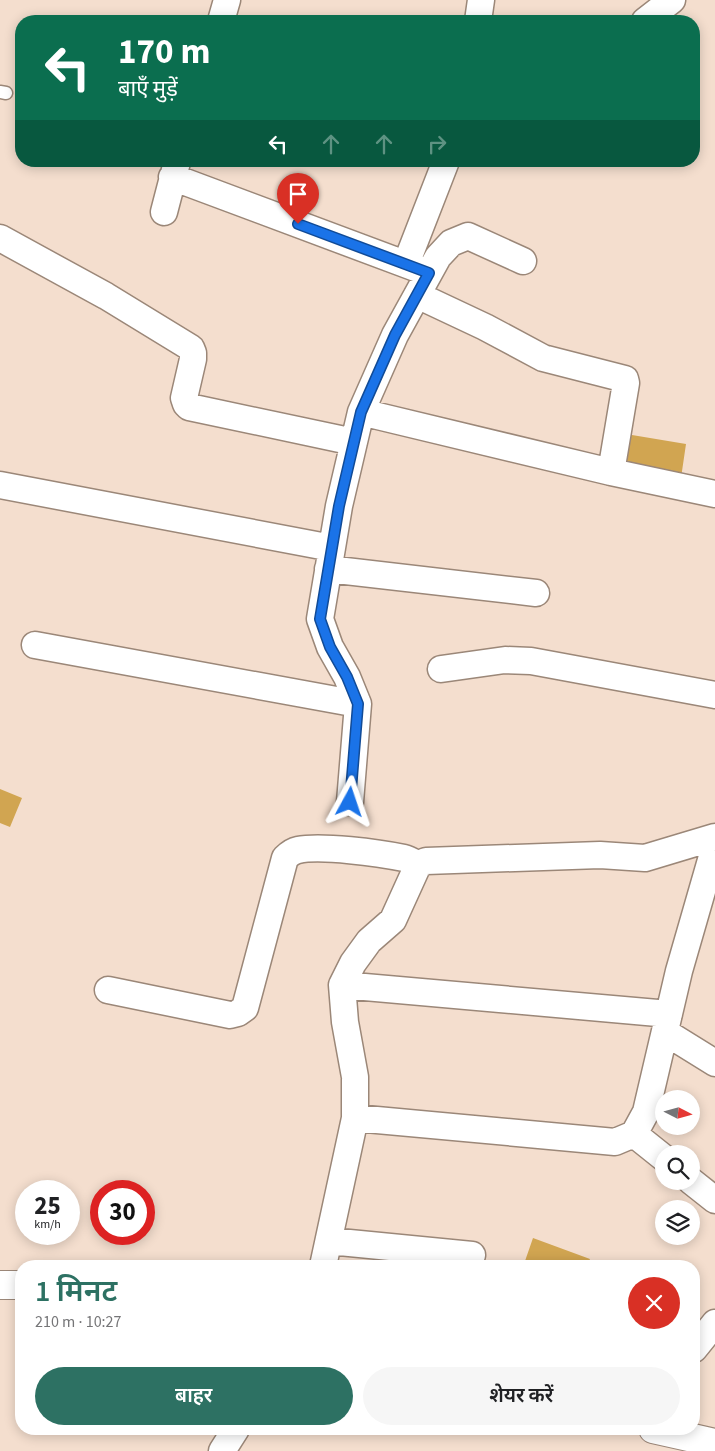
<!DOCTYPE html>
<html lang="hi">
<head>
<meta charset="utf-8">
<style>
	body { margin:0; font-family:"Source Sans 3","Noto Sans Devanagari",sans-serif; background:#f6f6f6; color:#202124; height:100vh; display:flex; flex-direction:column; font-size:19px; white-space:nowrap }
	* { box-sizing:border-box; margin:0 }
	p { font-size:16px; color:#757577 }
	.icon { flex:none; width:28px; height:28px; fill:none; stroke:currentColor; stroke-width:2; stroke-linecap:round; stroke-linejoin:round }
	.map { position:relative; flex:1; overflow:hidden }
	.side { position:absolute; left:15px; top:1260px; width:685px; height:175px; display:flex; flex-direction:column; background:#fff; border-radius:20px; box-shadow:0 2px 12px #0003 }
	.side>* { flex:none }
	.banner { position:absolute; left:15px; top:15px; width:685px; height:152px; border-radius:20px; box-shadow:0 2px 12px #0003; background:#0b6e4f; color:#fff; overflow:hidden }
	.needle { width:32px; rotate:96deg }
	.tools { position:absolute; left:655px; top:1090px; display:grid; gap:10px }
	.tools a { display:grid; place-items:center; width:45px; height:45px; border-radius:50%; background:#fff; box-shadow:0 2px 12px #0003; font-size:25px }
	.speed { position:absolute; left:15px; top:1180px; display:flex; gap:10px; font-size:25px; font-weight:700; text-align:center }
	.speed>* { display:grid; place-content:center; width:65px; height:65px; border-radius:50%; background:#fff; box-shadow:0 2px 12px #0003; line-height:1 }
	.speed small { font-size:12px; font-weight:400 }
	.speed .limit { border:8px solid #d22; background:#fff; color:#111 }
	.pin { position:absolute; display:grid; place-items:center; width:42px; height:42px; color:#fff; margin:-51px -21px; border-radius:50% 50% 50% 0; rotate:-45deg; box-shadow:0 0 5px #0007 }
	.pin .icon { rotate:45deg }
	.me { position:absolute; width:55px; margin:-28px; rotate:5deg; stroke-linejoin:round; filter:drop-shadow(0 0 4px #0008) }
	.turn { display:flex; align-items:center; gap:18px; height:105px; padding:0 20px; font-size:22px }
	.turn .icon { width:65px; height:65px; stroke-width:2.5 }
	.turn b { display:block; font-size:35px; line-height:42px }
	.lanes { display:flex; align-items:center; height:48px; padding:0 20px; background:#0003; justify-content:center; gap:25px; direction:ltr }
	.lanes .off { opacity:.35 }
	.round { display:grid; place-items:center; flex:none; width:52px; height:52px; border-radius:26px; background:#f6f6f6 }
	.headline { display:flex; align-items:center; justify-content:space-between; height:85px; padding:0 20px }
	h1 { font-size:30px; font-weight:600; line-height:38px; color:#2d7163 }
	.cta { display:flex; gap:10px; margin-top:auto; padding:10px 20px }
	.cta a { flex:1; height:58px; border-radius:30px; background:#2d7163; color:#fff; font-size:20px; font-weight:600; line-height:58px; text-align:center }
	.cta a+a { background:#f6f6f6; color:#202124 }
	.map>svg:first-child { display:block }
	.building { fill:#d1a551 }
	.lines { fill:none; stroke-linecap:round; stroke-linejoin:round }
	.lane-casing { stroke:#9b8778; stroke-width:15 }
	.street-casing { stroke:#9b8778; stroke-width:29 }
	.secondary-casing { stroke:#9b8778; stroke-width:30 }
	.lane { stroke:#fff; stroke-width:12 }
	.street { stroke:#fff; stroke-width:26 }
	.secondary { stroke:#fff; stroke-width:28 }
	.route-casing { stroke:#114b97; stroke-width:12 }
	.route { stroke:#1a73e8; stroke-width:9 }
</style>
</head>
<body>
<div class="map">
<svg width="715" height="1451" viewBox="0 0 715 1451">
	<rect width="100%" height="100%" fill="#f4dece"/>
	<path class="building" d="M620,433L686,444L681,478L615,467Z
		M0,789L22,798L10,827L0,823Z
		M533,1238L590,1259L587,1266H540L525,1261Z"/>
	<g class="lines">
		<defs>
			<path id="lane" d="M0,92L6,93"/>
			<path id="street" d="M221,21L227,0
				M478,21L481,0
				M645,21L672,0
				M172,177L429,273
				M164,212L177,162
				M0,238L106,296L191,348L193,353V359L184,398L186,404L189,407L354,442
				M406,264L446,161
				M417,295L485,327L543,358L625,379L626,383L611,472
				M361,412L611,472L715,494
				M0,485L332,548
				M328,569L536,593
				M35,645L358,704
				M441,669L505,660L531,661L715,695
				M350,802L358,704L347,677L330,647L320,619L339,506L361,412L395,335L438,257L451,243L468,236L523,261
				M342,985L669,1014
				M108,990L230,1015L238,1013L245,1008L285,858C289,854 293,851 298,850C321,845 379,853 404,858C409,859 413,862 418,865
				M665,1032L715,1063
				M355,1118L615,1142L634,1134L646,1112L679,971L715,846
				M634,1134L664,1158
				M691,1181L715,1200
				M329,1241L472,1255
				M323,1266L355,1118V1077L345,1022L342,985L353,963L369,941L393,920L418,865L426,861L600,855L645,858L715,837
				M694,1349L715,1323
				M222,1451L236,1429"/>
			<path id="secondary" d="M0,1285H21
				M653,1429L715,1443"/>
		</defs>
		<use href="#lane" class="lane-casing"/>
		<use href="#street" class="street-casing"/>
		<use href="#secondary" class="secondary-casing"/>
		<use href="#lane" class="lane"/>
		<use href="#street" class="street"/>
		<use href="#secondary" class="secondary"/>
	</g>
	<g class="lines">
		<defs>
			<path id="route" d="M298,224L429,273L395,335L361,412L339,506L320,619L330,647L347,677L358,704L350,802"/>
		</defs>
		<use href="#route" class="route-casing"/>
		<use href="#route" class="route"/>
	</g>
</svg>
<div class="tools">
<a><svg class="needle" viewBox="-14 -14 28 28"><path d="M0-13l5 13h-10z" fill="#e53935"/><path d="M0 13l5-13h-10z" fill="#757577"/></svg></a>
<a><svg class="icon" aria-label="search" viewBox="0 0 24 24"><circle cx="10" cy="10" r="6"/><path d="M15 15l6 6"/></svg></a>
<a><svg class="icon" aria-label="layers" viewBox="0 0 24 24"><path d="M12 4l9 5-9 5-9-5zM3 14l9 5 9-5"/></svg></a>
</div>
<div class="speed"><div>25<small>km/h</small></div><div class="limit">30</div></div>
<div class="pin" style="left:298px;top:224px;background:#d93025"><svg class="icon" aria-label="arrive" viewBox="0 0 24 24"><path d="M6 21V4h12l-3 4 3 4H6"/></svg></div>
<svg class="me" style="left:350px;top:802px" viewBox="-20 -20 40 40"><path d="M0-17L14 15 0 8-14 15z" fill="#1a73e8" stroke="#fff" stroke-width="4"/></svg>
<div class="banner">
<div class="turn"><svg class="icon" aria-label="left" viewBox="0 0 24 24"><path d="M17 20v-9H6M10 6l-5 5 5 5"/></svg><div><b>170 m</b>बाएँ मुड़ें</div></div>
<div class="lanes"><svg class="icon" aria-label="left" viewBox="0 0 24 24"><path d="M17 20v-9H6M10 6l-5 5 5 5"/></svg><svg class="icon off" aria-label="ahead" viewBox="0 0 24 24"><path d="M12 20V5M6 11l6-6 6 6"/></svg><svg class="icon off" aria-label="ahead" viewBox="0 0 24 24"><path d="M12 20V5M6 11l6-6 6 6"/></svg><svg class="icon off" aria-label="right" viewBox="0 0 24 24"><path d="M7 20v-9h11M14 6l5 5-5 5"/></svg></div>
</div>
<section class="side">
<div class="headline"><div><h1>1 मिनट</h1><p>210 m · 10:27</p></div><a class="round" style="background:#d93025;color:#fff"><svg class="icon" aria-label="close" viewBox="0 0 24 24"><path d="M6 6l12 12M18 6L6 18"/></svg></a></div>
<div class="cta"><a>बाहर</a><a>शेयर करें</a></div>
</section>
</div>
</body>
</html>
